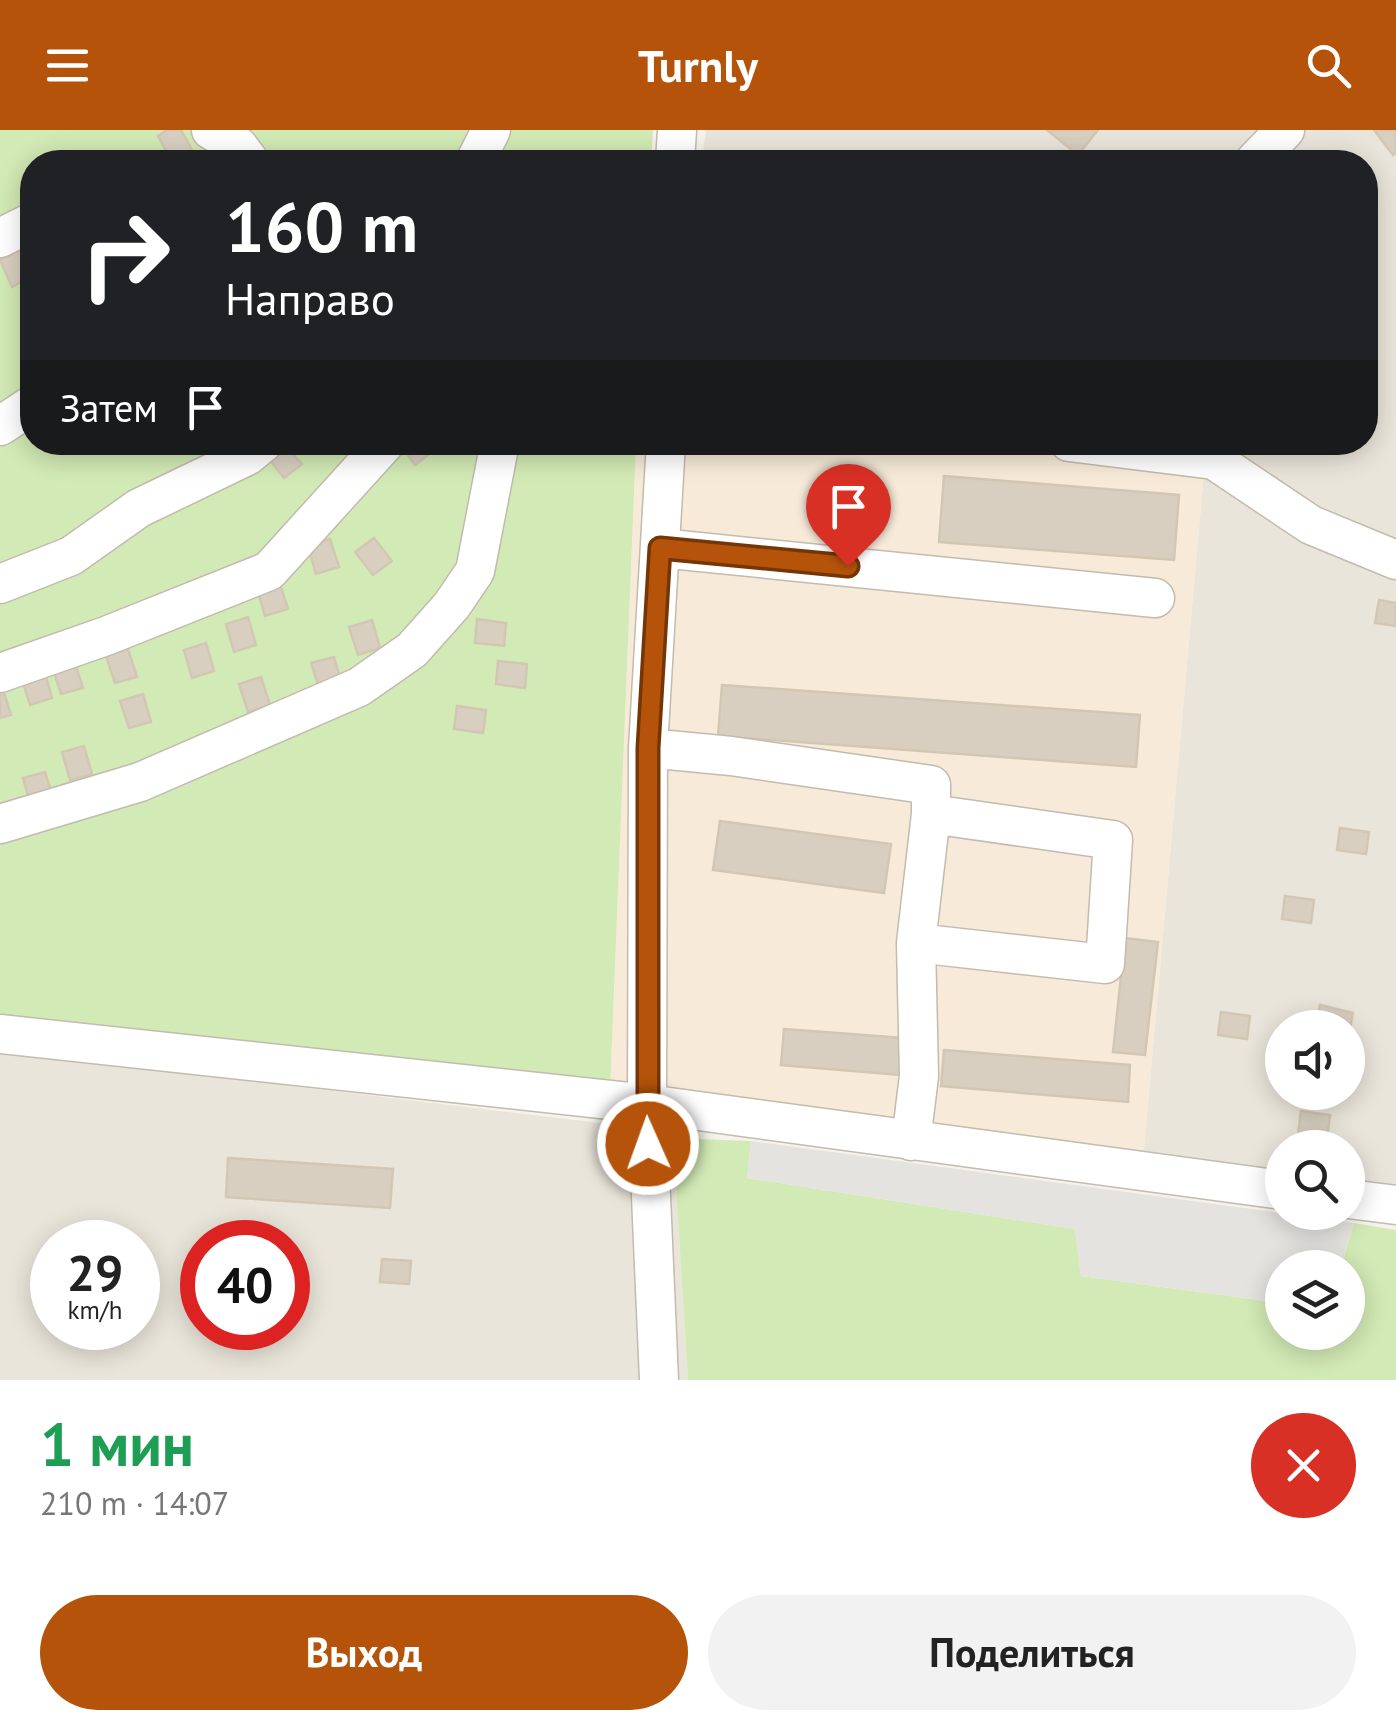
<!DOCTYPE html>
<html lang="ru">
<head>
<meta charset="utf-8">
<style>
	body { margin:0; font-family:"PT Sans",sans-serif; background:#f2f2f2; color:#222; height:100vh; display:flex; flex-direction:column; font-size:38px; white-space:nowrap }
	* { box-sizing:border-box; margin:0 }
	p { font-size:32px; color:#767676 }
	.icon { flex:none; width:55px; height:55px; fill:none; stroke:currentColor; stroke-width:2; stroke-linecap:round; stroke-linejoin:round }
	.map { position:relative; height:1250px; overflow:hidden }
	.sheet { display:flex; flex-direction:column; background:#fff; flex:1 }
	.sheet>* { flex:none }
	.hud { position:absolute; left:20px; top:20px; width:1358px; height:305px; border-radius:40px; box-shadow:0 5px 25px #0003; background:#202124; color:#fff; overflow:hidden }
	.fabs { position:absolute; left:1265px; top:880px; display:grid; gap:20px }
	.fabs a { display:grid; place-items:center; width:100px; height:100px; border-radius:50%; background:#fff; box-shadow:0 5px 25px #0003; font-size:50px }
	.speed { position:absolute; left:30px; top:1090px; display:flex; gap:20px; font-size:50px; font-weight:700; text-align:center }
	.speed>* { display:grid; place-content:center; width:130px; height:130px; border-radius:50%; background:#fff; box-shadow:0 5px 25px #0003; line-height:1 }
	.speed small { font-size:25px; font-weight:400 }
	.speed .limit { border:15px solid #d22; background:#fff; color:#111 }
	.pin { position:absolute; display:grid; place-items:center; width:85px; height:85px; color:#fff; margin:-102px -42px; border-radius:50% 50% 50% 0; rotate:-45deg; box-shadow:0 0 10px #0007 }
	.pin .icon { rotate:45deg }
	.me { position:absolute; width:110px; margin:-55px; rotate:358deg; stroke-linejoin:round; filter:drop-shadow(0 0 8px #0008) }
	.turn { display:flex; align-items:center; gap:35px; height:210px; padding:0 40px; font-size:45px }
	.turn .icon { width:130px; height:130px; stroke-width:2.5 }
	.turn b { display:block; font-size:70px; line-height:85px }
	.then { display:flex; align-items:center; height:95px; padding:0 40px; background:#0003; gap:20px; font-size:38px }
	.round { display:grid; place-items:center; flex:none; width:105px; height:105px; border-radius:52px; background:#f2f2f2 }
	.head { display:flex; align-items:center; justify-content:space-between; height:170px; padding:0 40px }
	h1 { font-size:60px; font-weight:700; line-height:75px; color:#1e9e55 }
	.button { display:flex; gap:20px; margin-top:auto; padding:20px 40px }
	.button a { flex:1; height:115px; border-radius:60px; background:#b45309; color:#fff; font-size:40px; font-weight:700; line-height:115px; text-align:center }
	.button a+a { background:#f2f2f2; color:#222 }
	header { display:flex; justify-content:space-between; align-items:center; height:130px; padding:0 40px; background:#b45309; color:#fff; font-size:45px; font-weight:700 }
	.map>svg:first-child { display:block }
	.residential { fill:#eae5da; fill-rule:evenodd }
	.commercial { fill:#f7ead8 }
	.green { fill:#d2eab5 }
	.parking { fill:#e5e3e0 }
	.building { fill:#d8cfc1; stroke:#d3c7b4; stroke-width:2.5 }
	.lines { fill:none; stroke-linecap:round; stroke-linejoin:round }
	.minor-casing { stroke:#c2bbae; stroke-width:41 }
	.minor { stroke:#fff; stroke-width:38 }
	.route-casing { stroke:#753606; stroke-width:25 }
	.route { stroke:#b45309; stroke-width:18 }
</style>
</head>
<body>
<header><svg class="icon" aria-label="menu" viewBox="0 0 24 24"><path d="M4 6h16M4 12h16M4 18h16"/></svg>Turnly<svg class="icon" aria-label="search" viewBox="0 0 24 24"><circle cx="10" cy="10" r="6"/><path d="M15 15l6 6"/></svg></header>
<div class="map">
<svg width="1396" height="1250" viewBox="0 0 1396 1250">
	<rect width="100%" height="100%" fill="#f6f3ec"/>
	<path class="residential" d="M706,0H1396V1063L1348,1057V1018H1282V1048L1143,1030L1204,342L1186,313L1365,312V32H702ZM1282,898H1348V962H1282Z
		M0,921L592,992L673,1008L688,1250H0ZM52,1112H138V1198H52ZM202,1112H288V1198H202Z"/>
	<path class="commercial" d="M1038,312L1199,334L1204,342L1143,1030L610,959L636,313Z"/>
	<path class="green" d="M0,0H653L651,32H32V312L636,313L610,959L221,908L0,888Z
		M673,1008L751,1011L747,1048L1075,1099L1081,1146L1282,1173V1202H1348V1138L1341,1137L1354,1093L1396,1100V1250H688Z"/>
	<path class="parking" d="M751,1011L1354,1093L1341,1137L1282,1138V1173L1081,1146L1075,1099L747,1048Z"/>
	<path class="building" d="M167,0H181L192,20L172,32L158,6Z
		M1047,0H1098L1078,25Z
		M1374,0H1396V23L1393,25Z
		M19,120L32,146L12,157L0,130Z
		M282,312L302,334L284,348L266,325Z
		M398,312H428L434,320L415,335Z
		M944,346L1179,365L1174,430L939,412Z
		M374,408L392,431L373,445L355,422Z
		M330,409L339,437L316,444L308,416Z
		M279,451L288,479L265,486L257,458Z
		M1379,470L1396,473V496L1375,493Z
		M248,487L256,515L234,522L226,494Z
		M477,489L506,493L504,516L475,513Z
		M372,490L380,518L358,525L349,497Z
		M206,513L214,541L192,548L184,520Z
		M128,519L137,547L115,553L106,526Z
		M334,527L342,554L320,561L311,533Z
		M74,530L83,558L61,564L52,536Z
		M498,531L527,534L525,558L496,554Z
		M44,540L52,568L30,575L21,547Z
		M261,547L270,575L248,582L239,554Z
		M722,555L1140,585L1136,637L718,606Z
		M2,557L11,585L0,588V558Z
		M143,564L151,592L129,598L120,571Z
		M457,576L486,580L483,603L454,599Z
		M84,616L92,644L70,650L62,622Z
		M45,642L54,670L31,676L23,648Z
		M720,691L891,714L884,763L713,740Z
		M1340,698L1369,702L1366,724L1337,720Z
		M1285,766L1314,770L1311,793L1282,789Z
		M1125,808L1158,812L1145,925L1113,922Z
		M1320,875L1353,883L1348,909V898H1315Z
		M1221,882L1250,886L1247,909L1218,905Z
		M784,899L903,908L900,945L781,935Z
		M944,920L1130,935L1128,972L941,956Z
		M1301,981L1330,985L1327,1008L1298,1004Z
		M228,1028L393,1039L390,1078L226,1067Z
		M382,1129L411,1131L409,1154L380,1152Z"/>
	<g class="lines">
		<defs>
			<path id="minor" d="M211,0L238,16L250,32
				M475,32L491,0
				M675,32L677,0
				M1254,32L1285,0
				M0,108L32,92
				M0,296L32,275
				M1069,312L1214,330L1311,395L1396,430
				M660,418L1155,468
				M0,454L71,426L139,378L247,326L264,312
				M0,543L106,506L269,441L386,312
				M648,618L731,626L931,655V684L916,813L919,946L911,1011
				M0,694L140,652L359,557L412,520L452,475L475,441L500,312
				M916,813L1105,834L1113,710L931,684
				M0,904L647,974L1282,1060
				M1348,1069L1396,1075
				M659,1250L647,974L648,618L666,312"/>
		</defs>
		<use href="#minor" class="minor-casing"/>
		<use href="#minor" class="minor"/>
	</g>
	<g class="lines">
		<defs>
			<path id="route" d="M648,1014V618L660,418L848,436"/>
		</defs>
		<use href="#route" class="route-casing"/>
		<use href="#route" class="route"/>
	</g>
</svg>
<div class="fabs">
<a><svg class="icon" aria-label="sound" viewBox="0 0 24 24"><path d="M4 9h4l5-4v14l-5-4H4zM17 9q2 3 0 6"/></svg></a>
<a><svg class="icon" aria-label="search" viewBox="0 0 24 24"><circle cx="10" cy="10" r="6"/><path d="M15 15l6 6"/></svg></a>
<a><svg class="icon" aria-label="layers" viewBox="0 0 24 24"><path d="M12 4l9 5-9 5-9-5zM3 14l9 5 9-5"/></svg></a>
</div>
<div class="speed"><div>29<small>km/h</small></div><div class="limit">40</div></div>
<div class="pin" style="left:848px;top:436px;background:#d93025"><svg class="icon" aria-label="arrive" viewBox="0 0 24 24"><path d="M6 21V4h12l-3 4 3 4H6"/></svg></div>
<svg class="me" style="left:648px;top:1014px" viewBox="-20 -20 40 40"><circle r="17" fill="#b45309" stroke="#fff" stroke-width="3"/><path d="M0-11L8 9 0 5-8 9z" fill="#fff"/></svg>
<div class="hud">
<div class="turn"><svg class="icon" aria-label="right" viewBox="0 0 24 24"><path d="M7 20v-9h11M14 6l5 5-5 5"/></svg><div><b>160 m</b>Направо</div></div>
<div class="then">Затем<svg class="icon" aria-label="arrive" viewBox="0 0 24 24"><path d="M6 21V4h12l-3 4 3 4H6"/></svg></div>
</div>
</div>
<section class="sheet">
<div class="head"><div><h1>1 мин</h1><p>210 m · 14:07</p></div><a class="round" style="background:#d93025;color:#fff"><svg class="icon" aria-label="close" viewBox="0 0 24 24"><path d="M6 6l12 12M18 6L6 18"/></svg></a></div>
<div class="button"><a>Выход</a><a>Поделиться</a></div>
</section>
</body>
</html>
